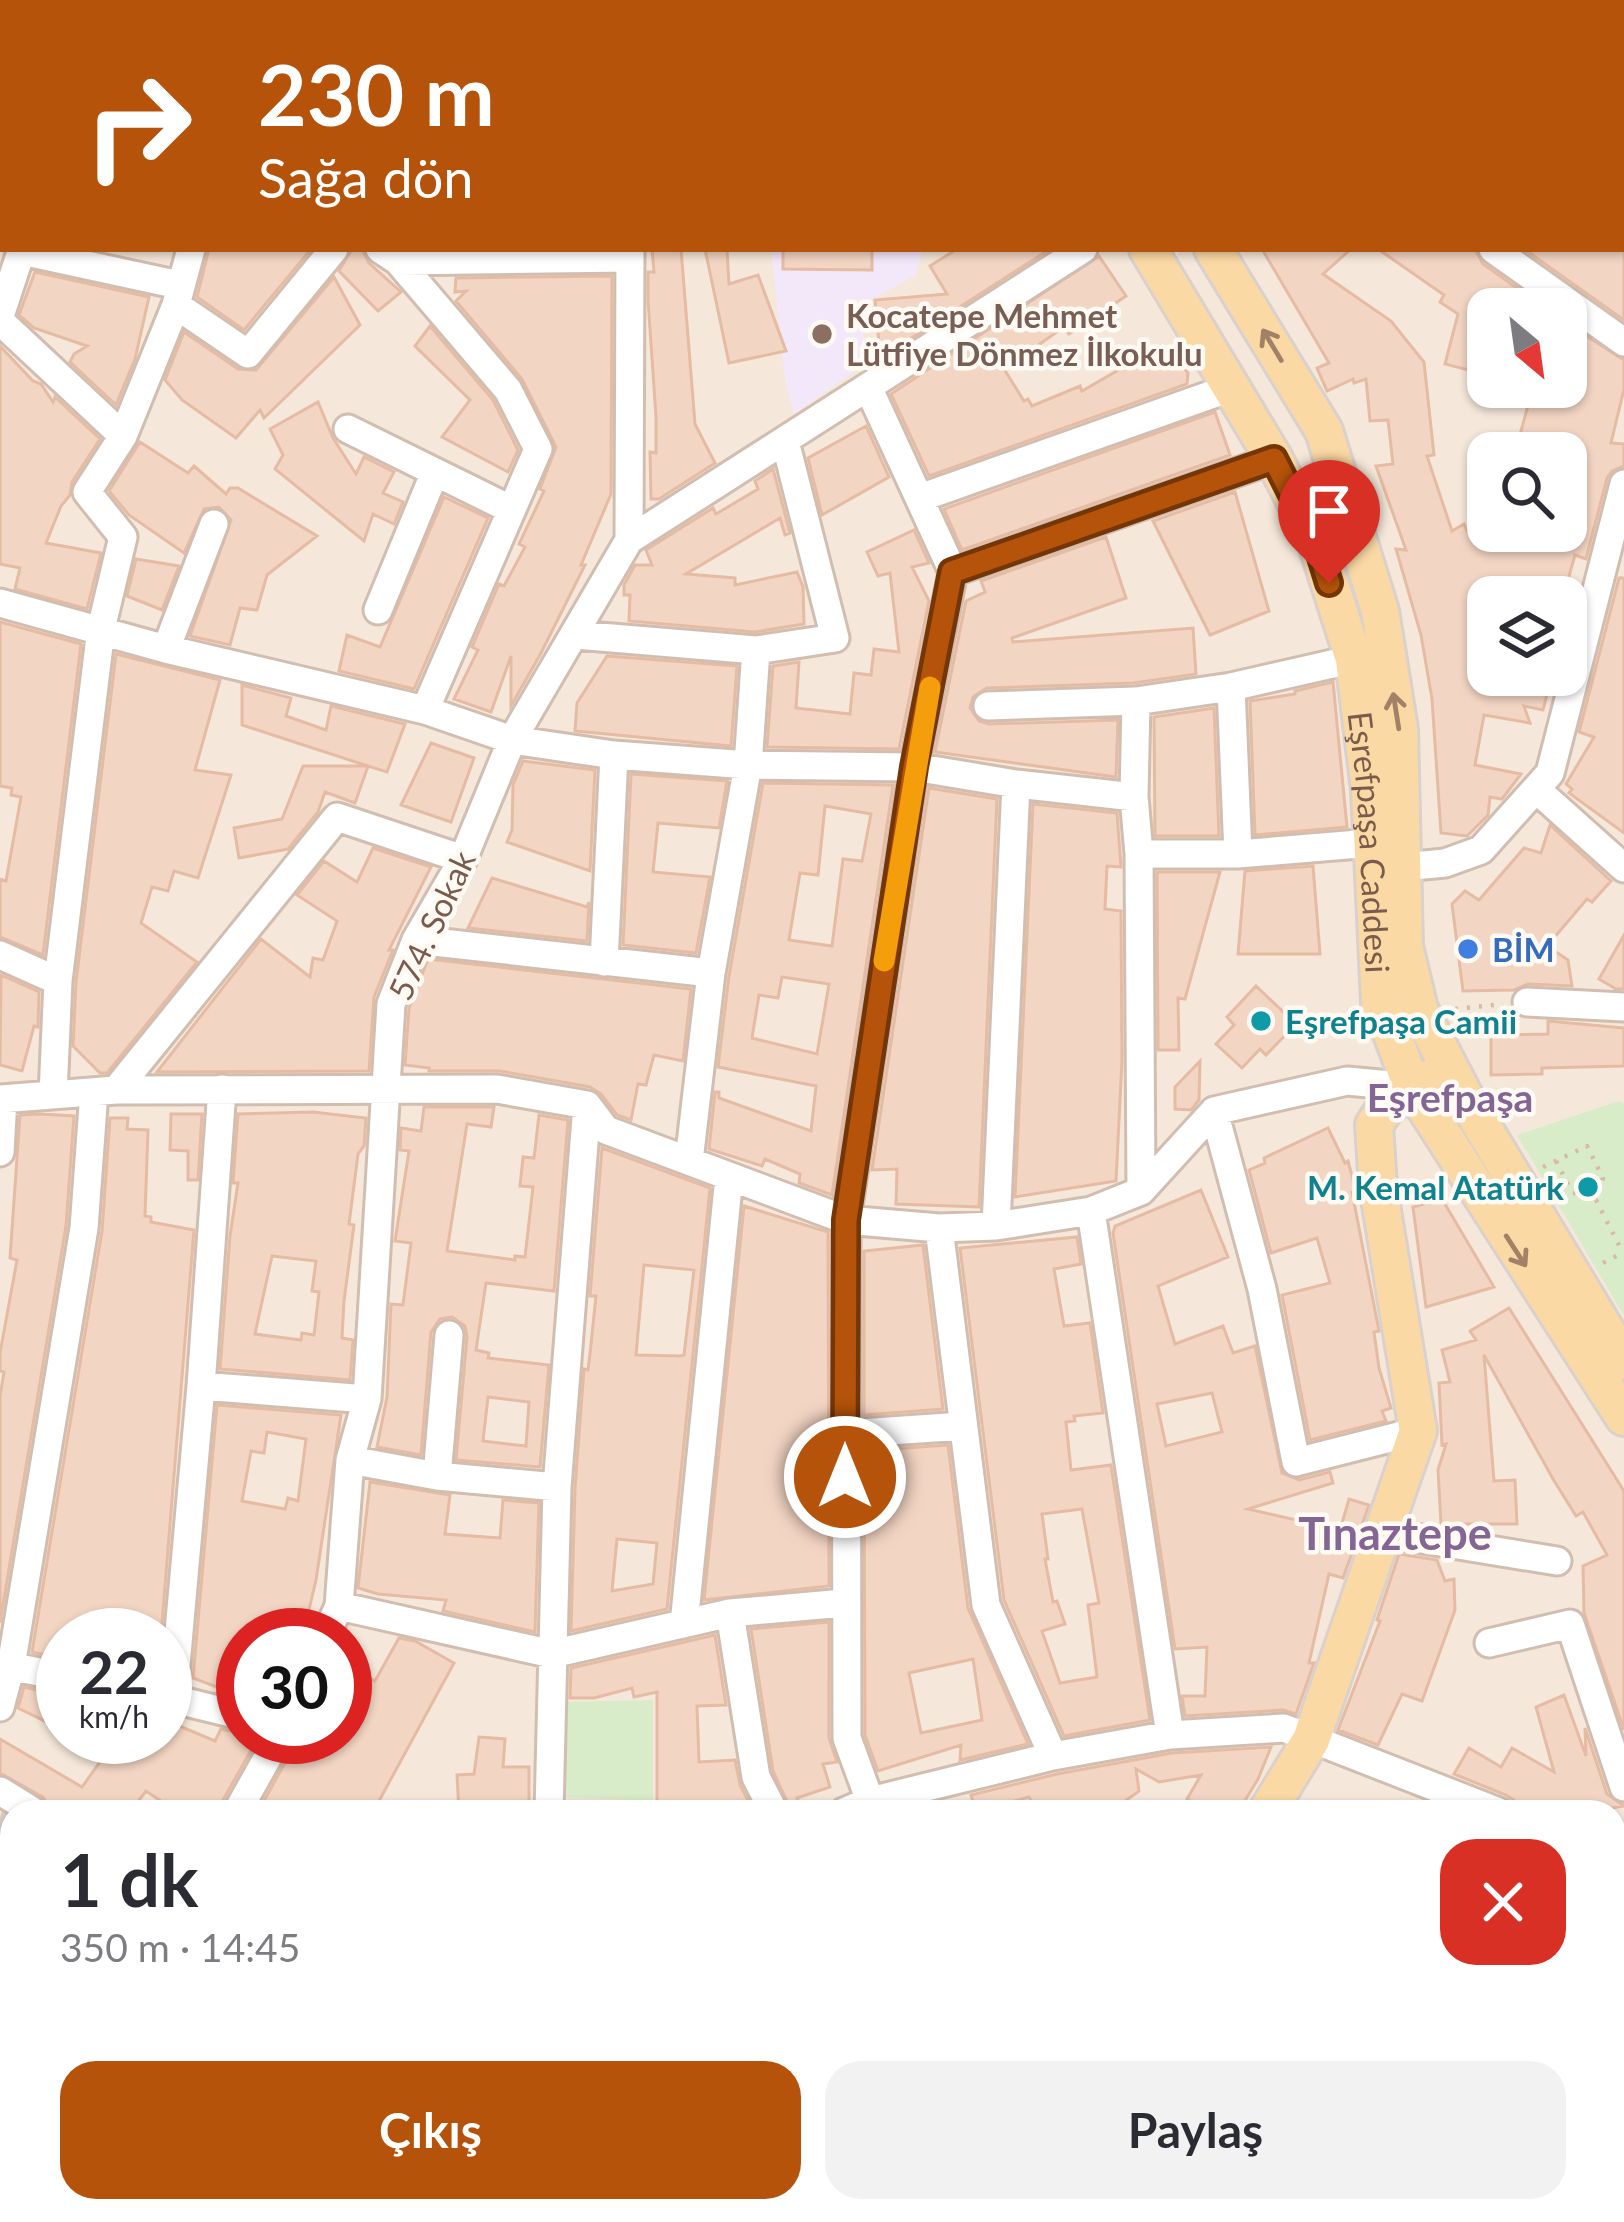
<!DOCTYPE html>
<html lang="tr">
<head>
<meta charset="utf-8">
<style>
	body { margin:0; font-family:Lato,sans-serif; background:#f2f2f3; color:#2b2b33; height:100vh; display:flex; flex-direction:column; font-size:45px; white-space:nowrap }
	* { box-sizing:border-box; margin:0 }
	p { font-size:39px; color:#7c7c81 }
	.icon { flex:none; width:66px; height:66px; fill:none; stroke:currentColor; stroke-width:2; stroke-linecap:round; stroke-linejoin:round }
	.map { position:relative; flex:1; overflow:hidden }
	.drawer { position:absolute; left:0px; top:1800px; width:1626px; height:423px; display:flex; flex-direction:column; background:#fff; border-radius:36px 36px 0 0; box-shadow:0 3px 9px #0004 }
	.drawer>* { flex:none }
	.guide { position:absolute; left:0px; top:0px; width:1626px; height:252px; box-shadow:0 3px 9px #0004; background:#b45309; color:#fff; overflow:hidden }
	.needle { width:78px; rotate:151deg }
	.controls { position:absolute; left:1467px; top:288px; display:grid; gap:24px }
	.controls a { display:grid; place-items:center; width:120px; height:120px; border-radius:24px; background:#fff; box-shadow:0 3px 9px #0004; font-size:60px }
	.speed { position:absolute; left:36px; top:1608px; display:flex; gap:24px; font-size:60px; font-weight:700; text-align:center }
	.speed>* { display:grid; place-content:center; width:156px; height:156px; border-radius:50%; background:#fff; box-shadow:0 3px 9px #0004; line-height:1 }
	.speed small { font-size:30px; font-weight:400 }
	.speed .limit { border:18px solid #d22; background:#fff; color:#111 }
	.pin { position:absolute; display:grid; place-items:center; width:102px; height:102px; color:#fff; margin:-123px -51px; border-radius:50% 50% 50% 0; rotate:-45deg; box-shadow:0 0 12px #0007 }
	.pin .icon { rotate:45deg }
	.me { position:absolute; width:132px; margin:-66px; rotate:0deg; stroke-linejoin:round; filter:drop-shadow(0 0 9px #0008) }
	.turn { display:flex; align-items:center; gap:42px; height:252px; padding:0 60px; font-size:54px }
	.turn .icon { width:156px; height:156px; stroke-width:2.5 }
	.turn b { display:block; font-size:84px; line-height:102px }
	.round { display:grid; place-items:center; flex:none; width:126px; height:126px; border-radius:36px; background:#f2f2f3 }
	.overview { display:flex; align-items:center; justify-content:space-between; height:204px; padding:0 60px }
	h1 { font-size:72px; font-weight:700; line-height:90px }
	.primary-button { display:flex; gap:24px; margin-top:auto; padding:24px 60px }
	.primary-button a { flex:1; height:138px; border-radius:36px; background:#b45309; color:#fff; font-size:48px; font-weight:700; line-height:138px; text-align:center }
	.primary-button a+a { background:#f2f2f3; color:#2b2b33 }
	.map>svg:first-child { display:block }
	.residential { fill:#f5e8da; fill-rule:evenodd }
	.education { fill:#f3e8fa }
	.green { fill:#d8ecc9 }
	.building { fill:#f3d5c3; stroke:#e6bba3; stroke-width:3; fill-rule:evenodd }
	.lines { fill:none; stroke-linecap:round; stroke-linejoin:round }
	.major-tunnel { stroke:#dcd0c4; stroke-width:36; stroke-dasharray:36 18; stroke-linecap:butt }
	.minor-casing { stroke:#d1beb0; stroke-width:33 }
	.major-casing { stroke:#dad1cd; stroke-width:42 }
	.path { stroke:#d9b8a5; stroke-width:4.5; stroke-dasharray:3 9; stroke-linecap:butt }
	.minor { stroke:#fff; stroke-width:27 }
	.major { stroke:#fbd9a5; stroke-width:36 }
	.oneway { stroke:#a18267 }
	.route-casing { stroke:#753606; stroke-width:30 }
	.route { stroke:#b45309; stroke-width:21 }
	.slow { stroke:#f59e0b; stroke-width:21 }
	.education-dot { fill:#8d6e63; stroke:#fffaf3; stroke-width:4.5 }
	.shop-dot { fill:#3f7fe0; stroke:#fffaf3; stroke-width:4.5 }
	.culture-dot { fill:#0f9aa8; stroke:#fffaf3; stroke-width:4.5 }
	.labels { text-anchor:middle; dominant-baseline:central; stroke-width:9; stroke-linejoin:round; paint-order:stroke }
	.education-label { font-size:33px; font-weight:bold; fill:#785e54; stroke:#fffaf3; text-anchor:start }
	.street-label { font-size:33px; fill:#7a5c4d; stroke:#fffaf3 }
	.shop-label { font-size:33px; font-weight:bold; fill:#366cbe; stroke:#fffaf3; text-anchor:start }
	.culture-label { font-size:33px; font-weight:bold; fill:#0d838f; stroke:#fffaf3; text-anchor:start }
	.quarter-label { font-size:39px; font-weight:bold; fill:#846695; stroke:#fffaf3 }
	.district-label { font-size:45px; font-weight:bold; fill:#846695; stroke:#fffaf3 }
</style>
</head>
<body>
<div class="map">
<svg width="1624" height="2222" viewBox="0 0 1624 2222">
	<rect width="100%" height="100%" fill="#fdf6ec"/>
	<path class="residential" d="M0,0H1286L3,3V249H1148L1360,629L1400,1023L1468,1144L1624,1391V2222H0ZM63,1635H165V1737H63ZM243,1635H345V1737H243ZM12,1812H1614V2211H12Z
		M1341,0H1624V1370L1404,1025L1370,606L1174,260L1181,249H1623V3H1339ZM1488,309H1566V387H1488ZM1488,453H1566V531H1488ZM1488,597H1566V675H1488Z"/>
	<path class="education" d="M771,249H923L915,276L861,305L866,363L794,414L786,385Z"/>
	<path class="green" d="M1619,1101L1624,1104V1316L1517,1135Z
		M653,1700V1801L566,1797L564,1702Z
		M1614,1922L1624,1930V2180L1614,2201Z
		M1189,2211H1609L1604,2222H1182Z"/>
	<path class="building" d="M209,249H311L244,330L197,297Z
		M352,249H362L369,263L401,292L378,311L339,271Z
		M652,249H681L695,424L715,463L659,499H651L650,452L656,453V417L648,300V272H654Z
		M705,249H727L729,284L758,275L786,351L729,363Z
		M783,249H872V270L783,269Z
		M957,249H1050L885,355L879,344L875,300L947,294L930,266Z
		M1262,249H1351L1323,274L1391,321L1424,362L1434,455L1427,456L1452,531L1464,524L1467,531L1497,534V531H1566V453H1515L1533,387H1566V323L1624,360V389L1611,443L1624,444V466L1612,471L1607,478L1586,559L1575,555L1563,597H1488V675H1549L1550,682L1543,710L1524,706L1530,723L1484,715L1475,765L1521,774L1502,799L1490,797L1488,815L1467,836L1441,833L1432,699L1421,635L1396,549L1406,550L1376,466L1393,464L1388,420L1370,421L1366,379L1354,383L1353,379L1327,391L1317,368L1329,363Z
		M1378,249H1475L1483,264L1546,309H1488V375L1445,364L1458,314L1440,302L1444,295Z
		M1524,249H1624V320Z
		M1099,256L1126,296L1069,334L1064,327L1004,369L1024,401L1028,399L1032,406L1080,386L1082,391L1160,346L1163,354L1170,350L1188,373L1187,384L929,476L891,394Z
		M35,272L149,297L135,359L116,405L70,362L74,354L87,346L34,328L19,315Z
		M612,276L611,494L581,565H585L541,653L511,706V656L491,712L454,699L478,650L472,647L499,584L504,586L525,547L519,544L544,491L540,489L556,447L522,379L456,301L466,291L455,292L456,278Z
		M334,277L360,325L264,418L260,410L236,438L182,400L165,380L184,332L238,369L256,370Z
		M430,326L493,400L518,450L508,472L442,437L470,400L415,346Z
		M0,346L33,381L41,384L53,402L55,397L100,439L72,482L70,495L61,506L46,543L101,553L87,609L15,589L20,568L0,564Z
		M318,402L333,438L356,474L364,457L394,472L383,493L403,502L394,524L373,514L364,541L275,469L283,455L270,429Z
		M1215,412L1230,455L962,550L944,509Z
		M866,426L889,477L822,515L808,458Z
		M140,442L188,473L194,466L226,494L230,488H238L317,536L267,575L257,610L240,608L230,645L190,636L231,520L219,507L204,509L184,553L129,515L109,491Z
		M773,469L790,533L785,535L780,518L686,574L735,578V585L797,572L803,587L804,624L755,632L629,621L630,595H624V585L635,565H652L646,550L713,508L716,514L758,489L755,481Z
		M1235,492L1269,611L1210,635L1153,521Z
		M444,497L488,518L414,689L339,671L347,635L380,647Z
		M914,530L929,563L912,567L929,601L899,749L767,747L773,666L799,662L796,708L850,714L854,673L871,675L874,649L899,652L890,573L878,576L867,552Z
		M1106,537L1126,598L1012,638L1013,642L1193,628L1196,674L1134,683L987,688L973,697L970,708L979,721L989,724L1118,720L1116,777L935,752L966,601L985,592L981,581Z
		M136,559L179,566L162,610L127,596Z
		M1619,578H1624V833L1569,793L1572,789L1566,784L1594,737L1579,732Z
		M0,622L81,644L43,955L0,937V879L6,881L21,797L11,795L12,788L0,786Z
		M116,654L220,680L195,770L231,775L198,878L174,871L168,891L152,887L141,923L197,962L107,1073H100L73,1046L76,982Z
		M607,656L737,666L731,746L575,731L577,703Z
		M1333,682L1347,827L1255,835L1250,701L1295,694V691Z
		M242,685L291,698L286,716L326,730L331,706L405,724L387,772L368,766L355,803L325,792L318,812L288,849L239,858L234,828L282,819L303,766H368L242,725Z
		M1214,708L1219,836H1155L1154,717Z
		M431,743L474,758L451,822L401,805Z
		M523,761L595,770L590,871L507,842L512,830L513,785Z
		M631,774L727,781L719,828L658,823L653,872L710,877L696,953L623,945Z
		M763,783L893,785L832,1195L799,1183L800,1174L765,1159L762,1166L709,1149L715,1092H719V1098L811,1131L816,1086L718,1067L729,976ZM825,806L871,814L862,861L843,859L832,946L789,940L800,873L818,875ZM782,977L829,984L817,1054L752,1038L759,995L778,998Z
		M929,788L997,799L979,1207L896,1204L897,1169L872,1170Z
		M1033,804L1117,813L1121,867L1107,866L1105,909L1121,911L1122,1061L1116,1181L1015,1197Z
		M1550,825L1611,881L1592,902L1587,899L1547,946L1568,960L1572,986L1528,984L1514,990L1463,991L1452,904L1465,891L1479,900L1524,848L1541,853Z
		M373,848L431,867L389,950H393L374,997L369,1071L157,1072L261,939L310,977L313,958L323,960L337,921L297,895L324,861L357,882Z
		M1313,866L1320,954H1238L1245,871Z
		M1157,872H1220L1185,999L1178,998L1179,1050H1158Z
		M492,878L587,907L589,902L587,941L468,928Z
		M1624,935V989H1616L1599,979Z
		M428,959L691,989L683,1061L654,1055L646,1085L638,1084L631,1120L617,1115L601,1094L590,1087L500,1071H429V1068L405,1065L409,1008Z
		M1,975L39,992L38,1027L34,1026L22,1071L0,1065Z
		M1256,986L1296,1024L1266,1055L1260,1049L1242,1068L1216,1044L1234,1025L1227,1017Z
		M1548,1021L1624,1028V1066L1542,1068V1074L1491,1075V1035L1548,1034Z
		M1200,1061L1199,1100L1191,1110L1175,1109V1087Z
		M424,1107H494L491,1127L467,1124L447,1251L515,1260V1256L525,1257L533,1187L520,1186L523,1157L534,1158L539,1115L568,1120L554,1291L486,1283L476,1350L489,1353L488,1358L549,1365L540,1467L456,1460L467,1337L465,1326L452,1317L440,1319L431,1332L421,1455L377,1447L387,1397L391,1304L403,1305L411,1243L395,1241L409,1151L400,1150L401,1128L421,1131ZM488,1397L529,1402L526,1446L483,1441Z
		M313,1112L366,1118L364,1146L358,1154L349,1224L354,1225L344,1301L342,1338L353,1340L350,1380L220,1369L230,1236L238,1183H233L238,1114ZM272,1256L316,1261L312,1291L319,1292L314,1335L302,1333L301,1340L255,1334Z
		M40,1114L74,1116L66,1226L0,1623V1397L4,1372L0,1371V1353L17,1260L10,1258L20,1115Z
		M171,1114H202L198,1180H188V1151L170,1150Z
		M110,1118H128L127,1129L148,1130L145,1216L151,1217V1222L194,1230L161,1635H63L60,1658L32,1652L102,1231Z
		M1328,1128L1345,1163L1348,1161L1356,1191L1352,1192L1379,1331L1374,1332L1379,1368L1391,1408L1382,1411L1386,1421L1310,1440L1282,1295L1330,1283L1317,1238L1271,1253L1249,1170L1265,1163L1264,1158Z
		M602,1148L710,1188L667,1609L571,1631L575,1488L584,1369L588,1370L590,1354L596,1296H590ZM644,1265L694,1270L684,1355L680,1356L636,1355ZM617,1539L657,1543L653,1584L612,1591Z
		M1201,1190L1228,1257L1158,1286L1175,1344L1223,1326L1233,1353L1255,1346L1282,1473L1299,1480L1330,1472L1333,1483L1248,1509L1340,1530L1349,1499L1369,1505L1343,1578L1329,1574L1309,1663H1314L1296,1714L1283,1710L1185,1716L1182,1696H1205L1207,1647L1175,1649L1113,1233L1115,1226ZM1212,1393L1222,1432L1166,1446L1157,1404Z
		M1442,1199L1494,1287L1426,1307L1413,1207Z
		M744,1206L828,1232L829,1586L704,1600Z
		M1077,1237L1081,1264L1054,1269L1064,1326L1090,1323L1103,1413L1074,1416L1075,1421L1066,1422L1071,1470L1111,1465L1150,1720L1064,1736L1004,1600L960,1248ZM1082,1509L1099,1603L1088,1605L1097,1677L1060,1683L1042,1631L1065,1624L1057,1601L1053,1602L1045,1559H1048L1042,1514Z
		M923,1245L943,1409L864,1415V1251Z
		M1509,1308L1624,1491V1730L1584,1613L1583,1566L1607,1555L1583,1512L1576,1516L1553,1479L1484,1355L1494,1481L1515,1480L1517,1524H1441L1438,1470L1446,1444L1442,1445L1439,1383L1450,1382L1442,1350L1476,1340L1470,1331Z
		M217,1405L341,1415L316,1580L303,1635H243V1697L193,1678ZM267,1432L306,1439L298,1501L288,1498L285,1509L242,1501L251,1451L264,1453Z
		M948,1445L968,1608L1028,1744L960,1760L961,1745L878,1771L865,1735L864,1451ZM973,1659L982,1720L921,1733L909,1673Z
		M370,1482L450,1495L445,1534L500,1538L503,1500L539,1503L535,1632L443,1611L446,1600L378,1594L358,1588Z
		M1399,1554L1437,1560L1445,1581L1454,1579L1455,1610L1422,1701L1402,1694L1378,1745L1338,1730L1380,1621L1377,1620Z
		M829,1622V1738L837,1762L823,1764L830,1787L797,1798L803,1812H792L773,1771L751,1629Z
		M715,1635L726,1705L697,1706L699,1762L735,1760L740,1785L754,1812H657V1692L634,1697L632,1688L594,1698H570L571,1668Z
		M399,1638L415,1641L454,1663L373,1812H258L299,1737H345V1666L375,1681Z
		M24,1687L63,1696V1730L18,1708Z
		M1564,1695L1586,1756L1585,1728L1607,1794L1624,1806L1589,1812H1532L1506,1795L1454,1774L1469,1748L1501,1767L1512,1748L1554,1772L1536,1707Z
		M165,1720L215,1741L221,1729L243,1734V1739L254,1745L223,1800L211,1812H177L146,1791L130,1812H52L43,1797L0,1773V1739L82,1787L107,1752L76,1737H165Z
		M479,1737L505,1739L503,1767H529V1804H506V1812H459L457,1775L474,1774Z
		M1271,1747L1258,1779L1238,1812H1192L1197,1805L1187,1799L1201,1775L1159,1782L1136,1769L1139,1791L1110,1812H1037L1029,1797L976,1812L971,1795L1057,1774L1172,1753Z"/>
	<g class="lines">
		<path class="major-tunnel" d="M0,1817L12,1821
			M0,1952L12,1956
			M683,2211L708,2222
			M970,2211L993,2222"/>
		<defs>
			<path id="minor" d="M0,0L120,3
				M397,0L398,3
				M1302,0L1304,3
				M1432,0L1435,3
				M277,3V0
				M632,3V0
				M772,3V0
				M1346,3L1348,0
				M0,97H3
				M1623,147L1624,148
				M380,249L398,261L630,258
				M1493,249L1624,342
				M22,251L179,285
				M398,261L508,390L538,449L425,710
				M176,305L248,354L334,249
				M0,316L22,249
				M0,321L123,436
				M868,387L953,572L914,767L846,1220L847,1738L870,1801
				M348,429L510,509
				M920,498L1230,388
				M629,540L1083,249
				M953,572L1274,459
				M0,603L166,649L425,710L512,740L614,755L748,765L914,767L1016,784L1134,797
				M378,610L435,472
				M576,635L756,650L835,638L785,441
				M166,649L214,524
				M1231,687L1238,854
				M1136,701L1134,797L1139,854L1141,1191
				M988,706L1136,701L1231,687L1354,659
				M1537,790L1624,868
				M1139,854H1238L1371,843
				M1403,867L1445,863L1481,850L1550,773L1624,484
				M416,940L711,973
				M0,955L58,981
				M604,962L614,755
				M1527,1002L1624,1007
				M116,1090L337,817L463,859
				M53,1095L58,981L101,629L123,537L87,492L123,436L176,305L191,249
				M0,1099L116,1090L497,1089L587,1105L606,1130L846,1220L939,1228L996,1226L1091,1211L1141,1191L1214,1111L1347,1081L1412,1087
				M1214,1111L1262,1289L1296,1462L1418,1431
				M0,1152L3,1099
				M689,1161L711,973L748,765L756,650
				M1091,1211L1170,1735
				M996,1226L1016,784
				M939,1228L986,1605L1053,1756
				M201,1386L367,1399
				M845,1434L963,1426
				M350,1460L437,1476L557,1487
				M437,1476L449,1335
				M1385,1533L1557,1561
				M339,1606L552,1654L730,1613L844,1603
				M730,1613L756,1777L774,1812
				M684,1624L729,1177
				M326,1635L339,1606L350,1460L367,1399L391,1004L416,940L463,859L512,740L629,540L630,249
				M1489,1643L1570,1624L1624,1787
				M0,1664L63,1677
				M165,1697L243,1716
				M173,1699L201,1386L222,1089
				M0,1707L11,1666L84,1228L94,1092
				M0,1791L34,1812
				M237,1812L279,1737
				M549,1812L557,1487L587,1105
				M844,1812L870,1801L1053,1756L1170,1735L1284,1728L1499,1812
				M1614,1870L1624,1875
				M0,2096L12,2081
				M249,2211L253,2222
				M540,2211L548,2222
				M1087,2211L1096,2222
				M150,2222L161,2211
				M314,2222L338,2211
				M996,2222L1012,2211
				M1120,2222L1135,2211"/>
			<g id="major">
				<path d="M979,0L980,3"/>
				<path d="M1063,0L1065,3"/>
				<path id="s1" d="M1148,249L1274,459L1317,544L1354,659L1370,790L1380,1002L1412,1087L1624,1417"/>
				<path d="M1213,249L1324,431L1380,611L1399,729L1404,946L1419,1009L1464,1096L1624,1361"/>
				<path d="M1267,1812L1311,1740L1418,1431L1378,1186L1374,1125L1386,1107L1429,1079"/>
				<path d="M803,2222L816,2211"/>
				<path d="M1619,2222L1624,2209"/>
			</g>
		</defs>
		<use href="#minor" class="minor-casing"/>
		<use href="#major" class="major-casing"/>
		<path class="path" d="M1455,1009L1503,1004
			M1556,1161L1572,1192L1596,1200L1623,1253
			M1543,1167L1587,1146L1603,1178L1596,1200
			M1603,1263L1624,1252"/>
		<use href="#minor" class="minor"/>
		<use href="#major" class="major"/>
	</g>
	<defs><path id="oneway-shaft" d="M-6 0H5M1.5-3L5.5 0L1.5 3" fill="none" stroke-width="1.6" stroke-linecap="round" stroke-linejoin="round" transform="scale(3)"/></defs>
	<g class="oneway">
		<use href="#oneway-shaft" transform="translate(1272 345) rotate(-121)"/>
		<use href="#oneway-shaft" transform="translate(1396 711) rotate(-99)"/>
		<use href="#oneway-shaft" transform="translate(1516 1251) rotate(57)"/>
	</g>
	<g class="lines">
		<defs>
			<path id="route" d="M845,1477L846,1220L914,767L952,572L1274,459L1317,544L1329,583"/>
		</defs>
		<use href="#route" class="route-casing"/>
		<use href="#route" class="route"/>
		<path class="slow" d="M884,961L930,687"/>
	</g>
	<circle class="education-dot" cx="822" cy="334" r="12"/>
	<circle class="shop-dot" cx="1468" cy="949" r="12"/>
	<g class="culture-dot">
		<circle cx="1261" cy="1021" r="12"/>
		<circle cx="1588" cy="1187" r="12"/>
	</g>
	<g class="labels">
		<g class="education-label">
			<text x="846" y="315">Kocatepe Mehmet<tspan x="846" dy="38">Lütfiye Dönmez İlkokulu</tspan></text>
		</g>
		<g class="street-label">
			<text stroke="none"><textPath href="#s1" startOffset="645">Eşrefpaşa Caddesi</textPath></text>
			<text transform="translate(431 925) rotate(-65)">574. Sokak</text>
		</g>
		<g class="shop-label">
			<text x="1492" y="949">BİM</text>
		</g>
		<g class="culture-label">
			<text x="1285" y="1021">Eşrefpaşa Camii</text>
			<text x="1564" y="1187" text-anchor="end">M. Kemal Atatürk</text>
		</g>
		<g class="quarter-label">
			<text x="1450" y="1097">Eşrefpaşa</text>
		</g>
		<g class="district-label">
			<text x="1395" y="1533">Tınaztepe</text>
		</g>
	</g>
</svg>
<div class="controls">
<a><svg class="needle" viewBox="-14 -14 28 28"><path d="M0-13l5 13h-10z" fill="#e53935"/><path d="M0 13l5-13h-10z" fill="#7c7c81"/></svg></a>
<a><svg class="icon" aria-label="search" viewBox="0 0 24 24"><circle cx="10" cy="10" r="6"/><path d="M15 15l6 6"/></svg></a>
<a><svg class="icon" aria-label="layers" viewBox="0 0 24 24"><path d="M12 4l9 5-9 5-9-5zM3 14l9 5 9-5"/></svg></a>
</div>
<div class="speed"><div>22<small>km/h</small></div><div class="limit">30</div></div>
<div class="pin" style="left:1329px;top:583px;background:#d93025"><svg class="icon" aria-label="arrive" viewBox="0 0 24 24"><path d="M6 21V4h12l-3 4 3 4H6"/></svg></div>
<svg class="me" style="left:845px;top:1477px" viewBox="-20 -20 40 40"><circle r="17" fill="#b45309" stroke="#fff" stroke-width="3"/><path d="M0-11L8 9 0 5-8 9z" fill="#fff"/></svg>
<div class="guide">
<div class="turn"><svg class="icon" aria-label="right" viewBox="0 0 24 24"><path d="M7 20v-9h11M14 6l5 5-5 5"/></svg><div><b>230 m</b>Sağa dön</div></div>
</div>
<section class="drawer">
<div class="overview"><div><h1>1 dk</h1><p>350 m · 14:45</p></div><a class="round" style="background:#d93025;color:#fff"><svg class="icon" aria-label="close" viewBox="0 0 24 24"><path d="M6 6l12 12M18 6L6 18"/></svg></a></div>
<div class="primary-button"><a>Çıkış</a><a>Paylaş</a></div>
</section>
</div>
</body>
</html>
